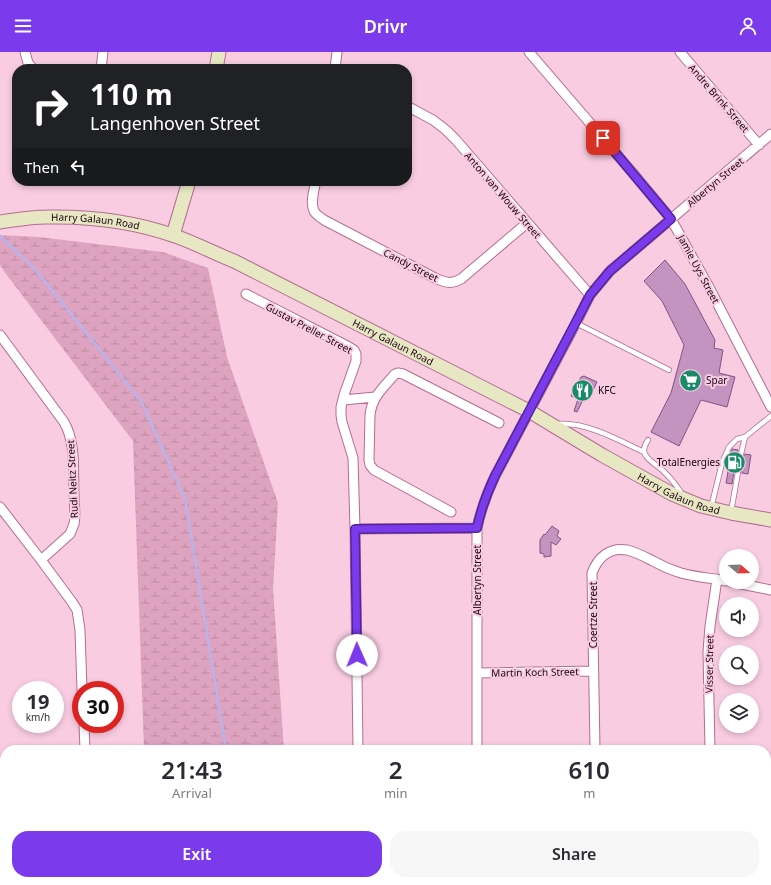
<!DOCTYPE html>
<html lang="en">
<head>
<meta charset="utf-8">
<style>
	body { margin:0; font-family:"Noto Sans",sans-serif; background:#f7f7f7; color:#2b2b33; height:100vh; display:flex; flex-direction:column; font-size:15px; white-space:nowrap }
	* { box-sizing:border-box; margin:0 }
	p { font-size:13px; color:#7c7c81 }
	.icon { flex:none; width:22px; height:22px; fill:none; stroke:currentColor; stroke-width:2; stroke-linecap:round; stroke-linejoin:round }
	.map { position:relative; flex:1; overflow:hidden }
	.panel { position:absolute; left:0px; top:693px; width:771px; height:140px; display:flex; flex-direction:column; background:#fff; border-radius:16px 16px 0 0; box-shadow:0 2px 6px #0003 }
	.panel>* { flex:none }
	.hud { position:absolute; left:12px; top:12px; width:400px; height:122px; border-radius:16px; box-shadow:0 2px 6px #0003; background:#202124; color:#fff; overflow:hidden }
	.needle { width:26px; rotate:109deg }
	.buttons { position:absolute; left:719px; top:497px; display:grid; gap:8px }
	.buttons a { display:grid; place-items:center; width:40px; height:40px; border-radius:50%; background:#fff; box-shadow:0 2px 6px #0003; font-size:20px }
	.speed { position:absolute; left:12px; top:629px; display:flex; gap:8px; font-size:20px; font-weight:700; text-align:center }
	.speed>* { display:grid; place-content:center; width:52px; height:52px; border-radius:50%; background:#fff; box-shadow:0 2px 6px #0003; line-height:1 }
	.speed small { font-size:10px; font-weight:400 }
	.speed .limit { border:6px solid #d22; background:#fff; color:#111 }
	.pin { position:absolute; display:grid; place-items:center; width:34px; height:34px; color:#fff; margin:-17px; border-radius:8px; box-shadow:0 2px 6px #0006 }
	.me { position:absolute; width:44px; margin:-22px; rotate:359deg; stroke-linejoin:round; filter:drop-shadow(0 0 3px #0008) }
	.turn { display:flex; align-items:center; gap:14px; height:84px; padding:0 12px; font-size:18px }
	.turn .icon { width:52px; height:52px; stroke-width:2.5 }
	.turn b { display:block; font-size:28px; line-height:34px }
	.then { display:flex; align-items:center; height:38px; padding:0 12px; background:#0003; gap:8px; font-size:15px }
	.eta { display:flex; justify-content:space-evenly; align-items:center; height:68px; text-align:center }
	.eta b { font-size:24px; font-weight:600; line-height:28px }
	.action { display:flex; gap:8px; margin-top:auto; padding:8px 12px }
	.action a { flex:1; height:46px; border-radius:16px; background:#7c3aed; color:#fff; font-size:16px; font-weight:600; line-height:46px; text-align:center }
	.action a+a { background:#f7f7f7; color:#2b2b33 }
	header { display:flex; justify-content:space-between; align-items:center; height:52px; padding:0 12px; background:#7c3aed; color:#fff; font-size:18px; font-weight:600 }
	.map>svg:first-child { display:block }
	.wetland { fill:url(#wetland-marsh) }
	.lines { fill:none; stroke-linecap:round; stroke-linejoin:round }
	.stream { stroke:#b8b3ec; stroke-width:2.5 }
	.building { fill:#c294bf; stroke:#855283 }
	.lane-casing { stroke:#b26e91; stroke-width:6 }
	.street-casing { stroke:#b26e91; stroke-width:11 }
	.secondary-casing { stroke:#b26e91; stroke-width:15 }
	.lane { stroke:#fff; stroke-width:4.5 }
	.street { stroke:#fff; stroke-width:9 }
	.secondary { stroke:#e8e7c3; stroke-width:13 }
	.route-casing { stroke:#51269a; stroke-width:10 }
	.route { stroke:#7c3aed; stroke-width:7 }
	.labels { text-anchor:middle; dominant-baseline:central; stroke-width:4; stroke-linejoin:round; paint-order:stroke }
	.street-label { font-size:10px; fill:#1b0411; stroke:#f9cce2 }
	.poi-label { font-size:10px; fill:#1b0411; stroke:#f9cce2; text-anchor:start }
</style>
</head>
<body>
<header><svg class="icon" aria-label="menu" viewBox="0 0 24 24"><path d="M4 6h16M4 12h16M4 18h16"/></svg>Drivr<svg class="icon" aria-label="person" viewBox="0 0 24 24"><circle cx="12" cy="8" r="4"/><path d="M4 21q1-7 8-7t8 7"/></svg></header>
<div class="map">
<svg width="771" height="833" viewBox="0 0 771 833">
	<defs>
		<pattern id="wetland-marsh" width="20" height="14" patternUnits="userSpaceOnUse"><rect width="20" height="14" fill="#dea3c0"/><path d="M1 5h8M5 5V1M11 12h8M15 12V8" fill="none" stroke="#be8ba4"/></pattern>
	</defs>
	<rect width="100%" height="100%" fill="#f9cce2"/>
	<path class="wetland" d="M0,183L39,185L163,200L208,216L227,305L278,451L273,537L284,698H144L133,389L6,222L0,213Z
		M148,828H300L302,833H148Z"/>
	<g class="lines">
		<path class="stream" d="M0,184L35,217L141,349L185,447L226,698
			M219,833L220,828"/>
	</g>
	<path class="building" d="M665,208L685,232L715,288L714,296L723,298L719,321L735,325L727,355L701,348L679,394L651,380L671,341L684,293L662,249L644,229Z
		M584,324L597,330L589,346L585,344L577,360L574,359L578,347L571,344L581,325Z
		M732,397L738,398L737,403L740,406L743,405L745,402L751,403L748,422L742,421L741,417H736L734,419L732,432L726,431Z
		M552,474L559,479L557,484L561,487L556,493L551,490V504L544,505V502L540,501V488L544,482L545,483Z"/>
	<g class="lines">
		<defs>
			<path id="lane" d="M576,271L669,318
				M558,372C587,370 618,388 644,400
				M648,388C646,391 644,395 644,399C645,406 652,410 656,413C667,421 675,431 682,442
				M741,402L745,385
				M711,456L722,411L729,395L737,387L745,385L771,364
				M731,460L738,420"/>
			<path id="street" d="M25,0L28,11L33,17
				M529,0L632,120L671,167L710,237L771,355
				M680,0L759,93
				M101,17L103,0
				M335,17L337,0
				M407,54L433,68L446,78L456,88L590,243
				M316,129C314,138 310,151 314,159C316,163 320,165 324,168L437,227C447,231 452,232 461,227L527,171
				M246,242L349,295L354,298L356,302V309L344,343L341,355V363L342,370L353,406L355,477L358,698
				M0,283L64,370C76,391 73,417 74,441C74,451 76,462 74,472L70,482L41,508L0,455
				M343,348L375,345
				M451,460L374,418L370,413L369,408L370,363C372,345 383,336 395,322L398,321L403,322L499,371
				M355,477L477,476
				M41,508L72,550L77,558L80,578L82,638
				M731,530L771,538
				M477,621L593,619
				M84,672L85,698
				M477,698V476C481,457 487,441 495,424L576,271L590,243L610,219L771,82
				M595,698L592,521C598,505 610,495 627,498C636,500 645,505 653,509C662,514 671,518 681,521C695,525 711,526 726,529
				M710,698L708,600L710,574L717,527
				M766,772L771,776
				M766,811L771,804
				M368,828L370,833
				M499,828L501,833
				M656,828L662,833
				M87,833L89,828
				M748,833L752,828"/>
			<g id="secondary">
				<path d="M216,17L219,0"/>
				<path id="s1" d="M0,170C15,168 30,165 46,165C90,164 133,169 175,184C195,191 214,201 234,209L529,359L602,403L672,442L701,454L731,461L771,468"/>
				<path d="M173,183L189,129"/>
			</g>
		</defs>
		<use href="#lane" class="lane-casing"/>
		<use href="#street" class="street-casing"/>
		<use href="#secondary" class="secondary-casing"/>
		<use href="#lane" class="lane"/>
		<use href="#street" class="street"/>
		<use href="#secondary" class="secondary"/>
	</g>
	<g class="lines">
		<defs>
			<path id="route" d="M357,603L355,477L477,476C481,457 487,441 495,424L576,270L590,243L610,219L671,167L603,86"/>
		</defs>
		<use href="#route" class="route-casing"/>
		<use href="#route" class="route"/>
	</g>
	<defs>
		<symbol id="supermarket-disc" viewBox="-11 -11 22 22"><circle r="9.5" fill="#198a6a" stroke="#f9cce2"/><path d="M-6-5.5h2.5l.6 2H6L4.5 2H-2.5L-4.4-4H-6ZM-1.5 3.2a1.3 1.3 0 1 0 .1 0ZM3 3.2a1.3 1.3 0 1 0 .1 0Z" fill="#fff"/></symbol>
		<symbol id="restaurant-disc" viewBox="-11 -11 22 22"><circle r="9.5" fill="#198a6a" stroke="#f9cce2"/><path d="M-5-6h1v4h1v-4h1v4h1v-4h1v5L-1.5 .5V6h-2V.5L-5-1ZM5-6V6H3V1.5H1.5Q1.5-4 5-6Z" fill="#fff"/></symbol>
		<symbol id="fuel-disc" viewBox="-11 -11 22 22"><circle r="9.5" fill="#198a6a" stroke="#f9cce2"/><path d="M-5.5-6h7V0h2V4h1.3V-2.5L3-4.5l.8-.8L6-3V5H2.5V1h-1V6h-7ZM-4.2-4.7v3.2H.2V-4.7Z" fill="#fff"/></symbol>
	</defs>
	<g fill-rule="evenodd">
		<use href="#supermarket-disc" x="678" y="316" width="25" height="25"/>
		<use href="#restaurant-disc" x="570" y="326" width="25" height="25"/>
		<use href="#fuel-disc" x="722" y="398" width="25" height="25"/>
	</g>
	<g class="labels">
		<g class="street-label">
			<text transform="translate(719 46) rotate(49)">Andre Brink Street</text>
			<text transform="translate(715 130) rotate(-40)">Albertyn Street</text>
			<text transform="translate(503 143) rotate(49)">Anton van Wouw Street</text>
			<text stroke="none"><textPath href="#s1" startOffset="96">Harry Galaun Road</textPath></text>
			<text transform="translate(411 213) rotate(27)">Candy Street</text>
			<text transform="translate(699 217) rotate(62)">Jamie Uys Street</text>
			<text transform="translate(309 276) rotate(28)">Gustav Preller Street</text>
			<text stroke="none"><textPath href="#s1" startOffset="420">Harry Galaun Road</textPath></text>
			<text transform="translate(72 427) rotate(-93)">Rudi Neitz Street</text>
			<text stroke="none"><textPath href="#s1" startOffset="744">Harry Galaun Road</textPath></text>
			<text transform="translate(477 528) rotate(-90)">Albertyn Street</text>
			<text transform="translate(593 563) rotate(-90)">Coertze Street</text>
			<text transform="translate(709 612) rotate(-89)">Visser Street</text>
			<text transform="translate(535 620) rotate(-1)">Martin Koch Street</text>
		</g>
		<g class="poi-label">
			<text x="706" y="328">Spar</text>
			<text x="598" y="338">KFC</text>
			<text x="720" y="410" text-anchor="end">TotalEnergies</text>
		</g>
	</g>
</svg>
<div class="buttons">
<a><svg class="needle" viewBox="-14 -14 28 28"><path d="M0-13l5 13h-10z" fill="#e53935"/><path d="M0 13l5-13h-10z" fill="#7c7c81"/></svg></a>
<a><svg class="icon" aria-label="sound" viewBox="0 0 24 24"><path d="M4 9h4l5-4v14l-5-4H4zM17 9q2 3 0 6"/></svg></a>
<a><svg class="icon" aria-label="search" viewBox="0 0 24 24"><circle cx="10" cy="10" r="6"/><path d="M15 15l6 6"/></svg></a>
<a><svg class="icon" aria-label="layers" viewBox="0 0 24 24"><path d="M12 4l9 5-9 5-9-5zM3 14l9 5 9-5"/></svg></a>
</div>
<div class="speed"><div>19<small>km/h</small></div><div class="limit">30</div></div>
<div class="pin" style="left:603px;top:86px;background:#d93025"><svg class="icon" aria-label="arrive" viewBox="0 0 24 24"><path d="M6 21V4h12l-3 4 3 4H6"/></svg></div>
<svg class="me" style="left:357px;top:603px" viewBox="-20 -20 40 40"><circle r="19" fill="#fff"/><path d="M0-13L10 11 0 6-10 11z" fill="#7c3aed"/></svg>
<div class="hud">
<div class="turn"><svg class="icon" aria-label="right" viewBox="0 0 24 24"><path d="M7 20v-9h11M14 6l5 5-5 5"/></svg><div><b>110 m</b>Langenhoven Street</div></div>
<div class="then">Then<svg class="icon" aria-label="left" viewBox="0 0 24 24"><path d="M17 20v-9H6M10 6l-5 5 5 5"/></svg></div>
</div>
<section class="panel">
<div class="eta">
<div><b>21:43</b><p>Arrival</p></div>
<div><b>2</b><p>min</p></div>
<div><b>610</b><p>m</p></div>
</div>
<div class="action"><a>Exit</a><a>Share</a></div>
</section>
</div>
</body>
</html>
